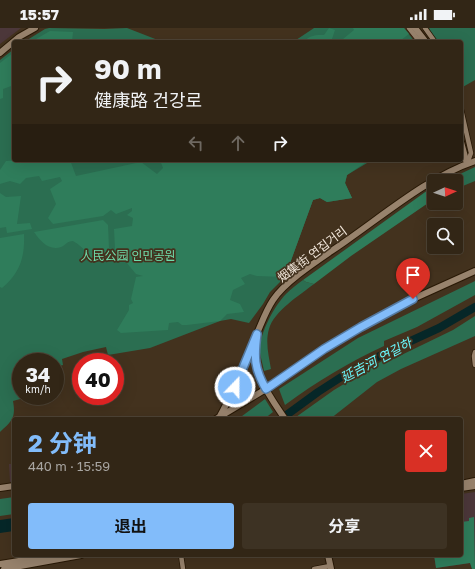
<!DOCTYPE html>
<html lang="zh">
<head>
<meta charset="utf-8">
<style>
	body { margin:0; font-family:"Golos Text","Noto Sans SC","Noto Sans KR",sans-serif; background:#3d3223; color:#f1f3f6; height:100vh; display:flex; flex-direction:column; font-size:15px; white-space:nowrap }
	* { box-sizing:border-box; margin:0 }
	p { font-size:13px; color:#a8a5a1 }
	.icon { flex:none; width:22px; height:22px; fill:none; stroke:currentColor; stroke-width:2; stroke-linecap:round; stroke-linejoin:round }
	.map { position:relative; flex:1; overflow:hidden }
	.details { position:absolute; left:12px; top:389px; width:451px; height:140px; display:flex; flex-direction:column; background:#322616; border-radius:4px; box-shadow:0 4px 16px #0002,0 0 0 1px #4d4335 }
	.details>* { flex:none }
	.guide { position:absolute; left:12px; top:12px; width:451px; height:122px; border-radius:4px; box-shadow:0 4px 16px #0002,0 0 0 1px #4d4335; background:#322616; color:#f1f3f6; overflow:hidden }
	.needle { width:26px; rotate:87deg }
	.tools { position:absolute; left:427px; top:146px; display:grid; gap:8px }
	.tools a { display:grid; place-items:center; width:36px; height:36px; border-radius:4px; background:#322616; box-shadow:0 4px 16px #0002,0 0 0 1px #4d4335; font-size:20px }
	.speed { position:absolute; left:12px; top:325px; display:flex; gap:8px; font-size:20px; font-weight:700; text-align:center }
	.speed>* { display:grid; place-content:center; width:52px; height:52px; border-radius:50%; background:#322616; box-shadow:0 4px 16px #0002,0 0 0 1px #4d4335; line-height:1 }
	.speed small { font-size:10px; font-weight:400 }
	.speed .limit { border:6px solid #d22; background:#fff; color:#111 }
	.pin { position:absolute; display:grid; place-items:center; width:34px; height:34px; color:#fff; margin:-41px -17px; border-radius:50% 50% 50% 0; rotate:-45deg; box-shadow:0 0 4px #0007 }
	.pin .icon { rotate:45deg }
	.me { position:absolute; width:44px; margin:-22px; rotate:22deg; stroke-linejoin:round; filter:drop-shadow(0 0 3px #0008) }
	.turn { display:flex; align-items:center; gap:14px; height:84px; padding:0 16px; font-size:18px }
	.turn .icon { width:52px; height:52px; stroke-width:2.5 }
	.turn b { display:block; font-size:28px; line-height:34px }
	.lanes { display:flex; align-items:center; height:38px; padding:0 16px; background:#0003; justify-content:center; gap:20px; direction:ltr }
	.lanes .off { opacity:.35 }
	.round { display:grid; place-items:center; flex:none; width:42px; height:42px; border-radius:4px; background:#3d3223 }
	.summary { display:flex; align-items:center; justify-content:space-between; height:68px; padding:0 16px }
	h1 { font-size:24px; font-weight:700; line-height:30px; color:#82bcfa }
	.cta { display:flex; gap:8px; margin-top:auto; padding:8px 16px }
	.cta a { flex:1; height:46px; border-radius:4px; background:#82bcfa; color:#111; font-size:16px; font-weight:700; line-height:46px; text-align:center }
	.cta a+a { background:#3d3223; color:#f1f3f6 }
	.status { display:flex; justify-content:space-between; align-items:center; height:28px; padding:0 20px; background:#322616; direction:ltr }
	.status svg { height:11px; fill:currentColor }
	.map>svg:first-child { display:block }
	.education { fill:#4c373a }
	.green { fill:#2b6e51 }
	.forest { fill:#2f7d5b }
	.water { fill:#062728 }
	.lines { fill:none; stroke-linecap:round; stroke-linejoin:round }
	.river { stroke:#062728; stroke-width:8 }
	.street-casing { stroke:#291906; stroke-width:6 }
	.secondary-casing { stroke:#291906; stroke-width:8 }
	.street { stroke:#98836d; stroke-width:4.5 }
	.secondary { stroke:#98836d; stroke-width:6 }
	.route-casing { stroke:#547aa2; stroke-width:10 }
	.route { stroke:#82bcfa; stroke-width:7 }
	.labels { text-anchor:middle; dominant-baseline:central; stroke-width:3.5; stroke-linejoin:round; paint-order:stroke }
	.street-label { font-size:12px; fill:#f3e8dc; stroke:#43321e }
	.park-label { font-size:12px; fill:#70dcab; stroke:#43321e }
	.water-label { font-size:13px; font-style:italic; fill:#69f9fd; stroke:#43321e }
</style>
</head>
<body>
<div class="status"><b>15:57</b><svg viewBox="0 0 49 12"><path d="M0 12V9h3v3zM5 12V6h3v6zM10 12V3h3v9zM15 12V0h3v12zM26 1h20v11H26zM47 4h2v5h-2z"/></svg></div>
<div class="map">
<svg width="475" height="541" viewBox="0 0 475 541">
	<rect width="100%" height="100%" fill="#43321e"/>
	<path class="education" d="M0,0H21L0,16Z
		M9,436H14V453L10,454Z
		M475,464V541H472L470,535L436,540L434,527H461V466Z"/>
	<path class="green" d="M49,0L104,1L127,0L163,14H24L45,1Z
		M314,0H404L415,14H293Z
		M430,0H475V52L461,60V14H436L428,1Z
		M14,21V132H372L347,147L345,155L352,170L327,174L320,170L313,172L285,249L270,264L263,276L249,295L231,291L220,293L150,320L108,327L106,319L83,324L62,331L63,337L55,339V334H21V368H31L13,373C16,390 12,393 0,404V32Z
		M475,139V153L458,160L456,158V153H445Z
		M303,252L306,254L314,256C300,267 274,283 269,301C265,314 269,329 271,341L264,343C263,337 261,331 260,325C258,308 274,278 286,266C291,261 297,256 303,252Z
		M475,253V267L417,299L384,313V318C349,334 316,354 285,377L279,361L358,310Z
		M475,288V308L401,341L377,354L330,391H297L296,389L334,362L387,330L389,333L453,302Z
		M265,371L273,384L264,391H238Z
		M14,469V486L0,488V471Z"/>
	<path class="forest" d="M329,0L335,2L332,11H343L354,2L353,0H404L409,6L401,12L402,14H304C309,7 316,7 324,7Z
		M50,3L73,4L72,14H31Z
		M14,24V57L3,61V70L0,71V35Z
		M26,132H70L76,148L141,134L157,146L163,140L160,132H369L347,147L345,155L352,170L327,174L320,170L313,172L285,249L257,248L250,246L241,250L245,256L233,262L230,272L240,276L244,284L227,286L220,293L187,297H182L178,294L169,295L168,302L121,305L117,302L129,282V277L133,275L131,271L136,249L143,248L136,246L115,221L114,201L132,198L133,190L127,187L132,183V180L116,186L111,182L103,188L53,196L48,190L56,176L50,161L62,153L60,149L42,153L39,148L26,150L20,156L10,153L0,156V142L6,133Z
		M434,161V171L351,228L314,256L306,254L303,252L428,162Z
		M0,165L6,169L21,168L17,196L30,195L32,201L7,205L6,199L0,200Z
		M103,192L108,197L109,220L116,229L115,232L109,234L105,229L101,230L94,234L86,228C87,222 78,216 73,213C67,213 66,217 61,219C49,223 40,213 34,204Z
		M24,206C25,229 20,245 2,260L0,259V210Z
		M474,489L475,541H472L470,535L436,540L434,527H461V494L469,493V490Z"/>
	<path class="water" d="M14,490V503L0,505V492Z"/>
	<g class="lines">
		<path class="river" d="M281,391L318,364L349,344L389,323L439,300L475,279"/>
		<defs>
			<path id="street" d="M409,0L420,14
				M425,0L435,14
				M461,81L471,125L467,136
				M475,324L474,328L475,337
				M181,527L183,541
				M314,541L330,538"/>
			<path id="secondary" d="M415,0L426,14
				M0,25L19,9L35,0
				M461,114L467,136
				M256,315C252,346 269,367 285,391
				M220,388C234,363 244,337 255,310C261,297 265,284 273,272C287,251 325,228 346,213C385,186 430,148 475,133
				M216,391L266,361L324,321L342,310L413,271L475,243
				M461,456L475,453
				M0,460L14,458
				M461,460L475,458
				M328,527L331,541
				M0,536L56,527
				M4,541L81,527"/>
		</defs>
		<use href="#street" class="street-casing"/>
		<use href="#secondary" class="secondary-casing"/>
		<use href="#street" class="street"/>
		<use href="#secondary" class="secondary"/>
	</g>
	<g class="lines">
		<defs>
			<path id="route" d="M235,359L257,306C254,328 254,341 266,361L324,321L361,299L413,271"/>
		</defs>
		<use href="#route" class="route-casing"/>
		<use href="#route" class="route"/>
	</g>
	<g class="labels">
		<g class="street-label">
			<text transform="translate(312 226) rotate(-37)">烟集街 연집거리</text>
		</g>
		<g class="park-label">
			<text x="128" y="227">人民公园 인민공원</text>
		</g>
		<g class="water-label">
			<text transform="translate(376 332) rotate(-28)">延吉河 연길하</text>
		</g>
	</g>
</svg>
<div class="tools">
<a><svg class="needle" viewBox="-14 -14 28 28"><path d="M0-13l5 13h-10z" fill="#e53935"/><path d="M0 13l5-13h-10z" fill="#a8a5a1"/></svg></a>
<a><svg class="icon" aria-label="search" viewBox="0 0 24 24"><circle cx="10" cy="10" r="6"/><path d="M15 15l6 6"/></svg></a>
</div>
<div class="speed"><div>34<small>km/h</small></div><div class="limit">40</div></div>
<div class="pin" style="left:413px;top:271px;background:#d93025"><svg class="icon" aria-label="arrive" viewBox="0 0 24 24"><path d="M6 21V4h12l-3 4 3 4H6"/></svg></div>
<svg class="me" style="left:235px;top:359px" viewBox="-20 -20 40 40"><circle r="17" fill="#82bcfa" stroke="#fff" stroke-width="3"/><path d="M0-11L8 9 0 5-8 9z" fill="#fff"/></svg>
<div class="guide">
<div class="turn"><svg class="icon" aria-label="right" viewBox="0 0 24 24"><path d="M7 20v-9h11M14 6l5 5-5 5"/></svg><div><b>90 m</b>健康路 건강로</div></div>
<div class="lanes"><svg class="icon off" aria-label="left" viewBox="0 0 24 24"><path d="M17 20v-9H6M10 6l-5 5 5 5"/></svg><svg class="icon off" aria-label="ahead" viewBox="0 0 24 24"><path d="M12 20V5M6 11l6-6 6 6"/></svg><svg class="icon" aria-label="right" viewBox="0 0 24 24"><path d="M7 20v-9h11M14 6l5 5-5 5"/></svg></div>
</div>
<section class="details">
<div class="summary"><div><h1>2 分钟</h1><p>440 m · 15:59</p></div><a class="round" style="background:#d93025;color:#fff"><svg class="icon" aria-label="close" viewBox="0 0 24 24"><path d="M6 6l12 12M18 6L6 18"/></svg></a></div>
<div class="cta"><a>退出</a><a>分享</a></div>
</section>
</div>
</body>
</html>
